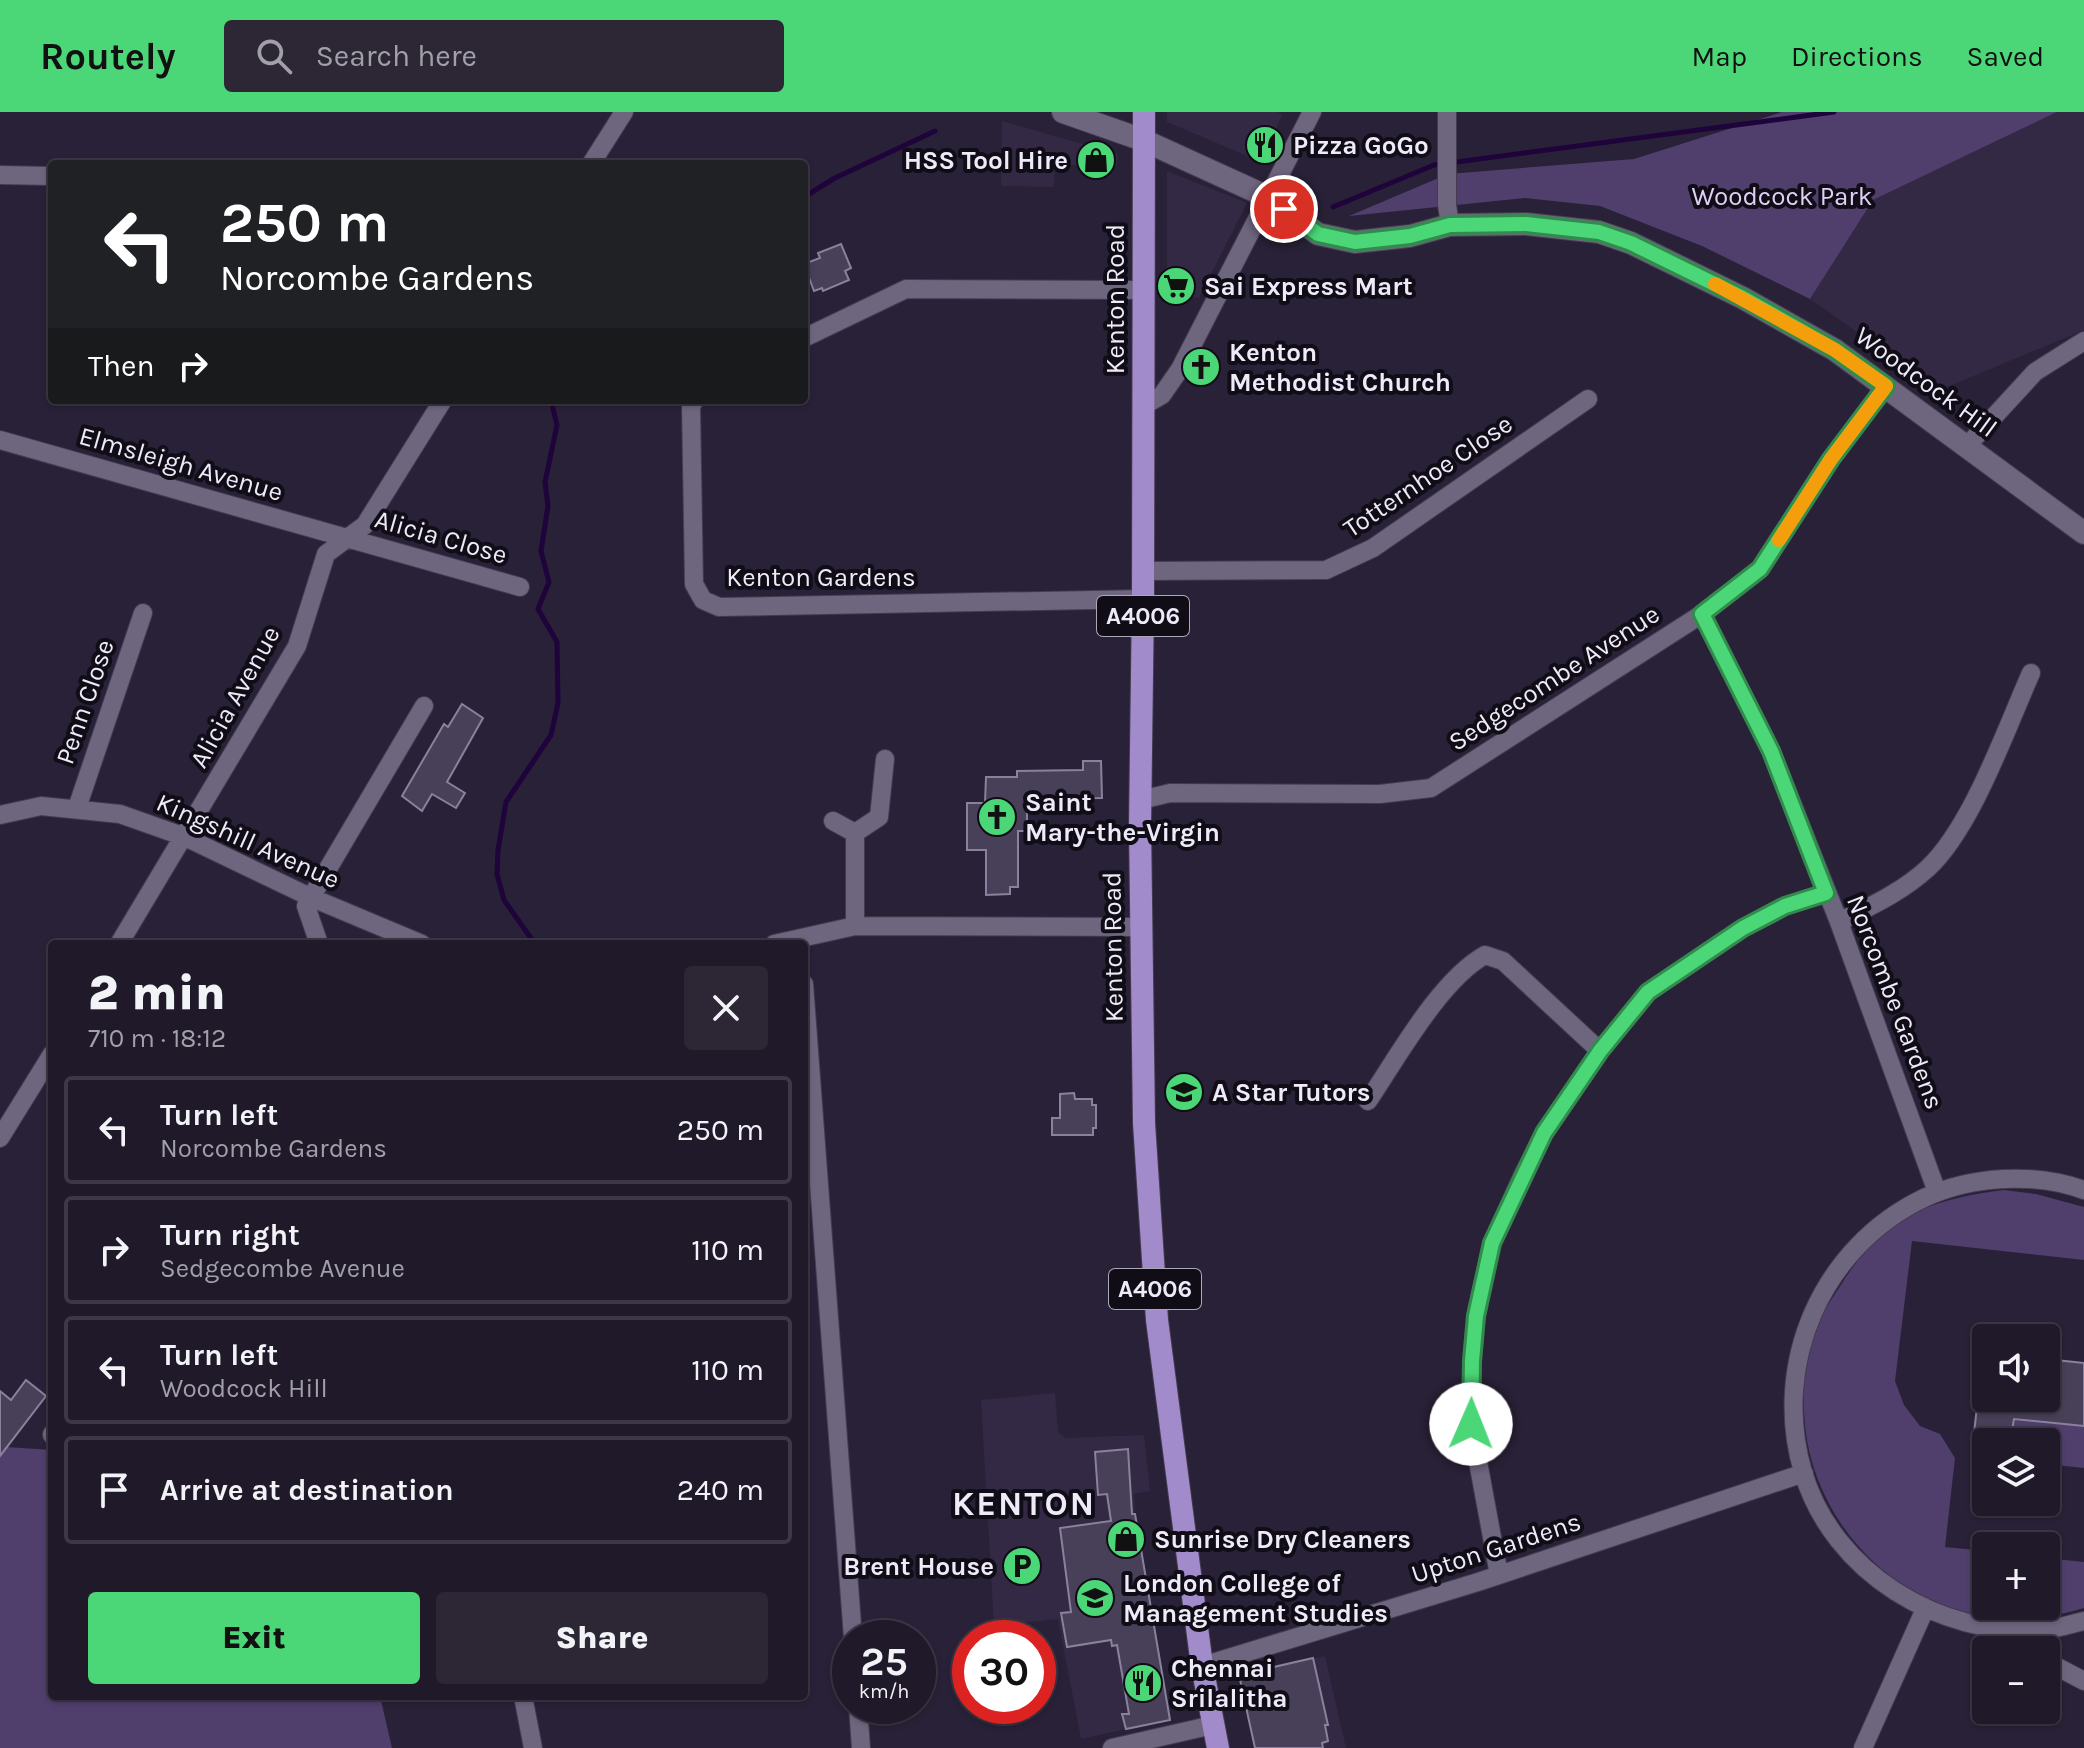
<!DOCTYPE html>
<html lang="en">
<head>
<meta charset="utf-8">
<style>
	body { margin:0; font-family:Karla,sans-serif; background:#2c2635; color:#f1f3f6; height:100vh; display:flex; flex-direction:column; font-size:30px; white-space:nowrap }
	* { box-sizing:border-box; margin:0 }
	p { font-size:26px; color:#a1a0a8 }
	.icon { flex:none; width:44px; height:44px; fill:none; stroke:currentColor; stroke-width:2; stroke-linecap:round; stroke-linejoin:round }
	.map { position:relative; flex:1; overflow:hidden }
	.panel { position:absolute; left:48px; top:828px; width:760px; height:760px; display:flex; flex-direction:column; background:#1f1929; border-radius:8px; box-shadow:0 2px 6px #0004,0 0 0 2px #3c3846 }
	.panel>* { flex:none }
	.top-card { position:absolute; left:48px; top:48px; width:760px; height:244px; border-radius:8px; box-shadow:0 2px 6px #0004,0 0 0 2px #3c3846; background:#202124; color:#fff; overflow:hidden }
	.controls { position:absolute; left:1972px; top:1212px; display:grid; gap:16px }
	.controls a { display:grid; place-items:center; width:88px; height:88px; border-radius:8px; background:#1f1929; box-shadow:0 2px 6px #0004,0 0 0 2px #3c3846; font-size:40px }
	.speed { position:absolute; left:832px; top:1508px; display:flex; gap:16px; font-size:40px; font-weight:700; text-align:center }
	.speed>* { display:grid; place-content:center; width:104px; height:104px; border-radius:50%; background:#1f1929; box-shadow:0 2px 6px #0004,0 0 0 2px #3c3846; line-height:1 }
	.speed small { font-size:20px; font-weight:400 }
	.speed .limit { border:12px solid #d22; background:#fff; color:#111 }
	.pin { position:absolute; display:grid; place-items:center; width:68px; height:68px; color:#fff; margin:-34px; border:4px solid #fff; border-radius:50%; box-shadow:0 2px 8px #0007 }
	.me { position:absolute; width:88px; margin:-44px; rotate:1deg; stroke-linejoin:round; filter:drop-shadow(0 0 6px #0008) }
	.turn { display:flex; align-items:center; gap:28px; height:168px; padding:0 40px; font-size:36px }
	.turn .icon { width:104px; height:104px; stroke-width:2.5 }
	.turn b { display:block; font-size:56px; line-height:68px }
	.then { display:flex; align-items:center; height:76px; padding:0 40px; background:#0003; gap:16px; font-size:30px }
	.round { display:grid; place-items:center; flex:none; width:84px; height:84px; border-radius:8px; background:#2c2635 }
	.summary { display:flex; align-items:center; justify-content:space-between; height:136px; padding:0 40px }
	h1 { font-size:48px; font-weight:800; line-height:60px }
	.button { display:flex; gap:16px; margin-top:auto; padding:16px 40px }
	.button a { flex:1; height:92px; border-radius:8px; background:#4bd677; color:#111; font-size:32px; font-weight:800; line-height:92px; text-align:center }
	.button a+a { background:#2c2635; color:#f1f3f6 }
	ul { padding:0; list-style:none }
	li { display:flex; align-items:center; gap:24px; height:108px; margin:0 16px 12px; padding:0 24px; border:4px solid #3c3846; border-radius:8px }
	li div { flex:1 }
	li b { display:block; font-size:30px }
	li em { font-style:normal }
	header { display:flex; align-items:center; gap:48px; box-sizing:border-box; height:112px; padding:0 40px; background:#4bd677; color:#111 }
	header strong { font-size:38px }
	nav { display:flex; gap:44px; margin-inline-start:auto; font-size:28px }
	.search { width:560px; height:72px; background:#2c2635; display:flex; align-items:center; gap:20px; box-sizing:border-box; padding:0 28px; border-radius:8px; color:#a1a0a8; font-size:30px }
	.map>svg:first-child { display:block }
	.built { fill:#332944 }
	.green { fill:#503e6d }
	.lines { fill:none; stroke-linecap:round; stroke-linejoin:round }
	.stream { stroke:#1f033b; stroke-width:5 }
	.building { fill:#484058; stroke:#8a819c; stroke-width:2 }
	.minor-casing { stroke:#433b4e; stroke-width:20 }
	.tertiary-casing { stroke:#433b4e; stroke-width:24 }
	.primary-casing { stroke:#433b4e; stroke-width:24 }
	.minor { stroke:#6e657f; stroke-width:18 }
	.tertiary { stroke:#6e657f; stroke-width:22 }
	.primary { stroke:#a28bca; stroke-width:22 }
	.route-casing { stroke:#318b4d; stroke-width:20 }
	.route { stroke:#4bd677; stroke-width:14 }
	.slow { stroke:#f59e0b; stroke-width:14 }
	.labels { text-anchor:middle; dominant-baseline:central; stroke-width:8; stroke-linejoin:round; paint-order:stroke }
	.shield { fill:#100d17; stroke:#aca8b5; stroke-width:2 }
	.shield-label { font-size:24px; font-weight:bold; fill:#efeaf9 }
	.poi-label { font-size:26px; font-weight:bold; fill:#efeaf9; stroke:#100d17; text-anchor:start }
	.park-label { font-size:26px; fill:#ddd1f6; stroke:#100d17 }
	.street-label { font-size:26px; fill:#efeaf9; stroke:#100d17 }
	.district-label { font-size:34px; font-weight:bold; letter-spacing:2px; fill:#efeaf9; stroke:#100d17 }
</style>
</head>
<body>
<header>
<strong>Routely</strong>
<div class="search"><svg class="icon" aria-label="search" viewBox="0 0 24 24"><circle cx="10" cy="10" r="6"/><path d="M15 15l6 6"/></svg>Search here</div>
<nav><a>Map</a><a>Directions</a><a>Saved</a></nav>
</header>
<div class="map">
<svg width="2084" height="1636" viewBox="0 0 2084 1636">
	<rect width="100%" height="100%" fill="#292137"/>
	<path class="built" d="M1167,0H1277L1282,2L1264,51L1167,10Z
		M2057,0H2084V218L1940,278L1810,187L1873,88Z
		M1002,9L1118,42L1117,53H1055L1054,75L1001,74Z
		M1167,59L1247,91L1199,186L1167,180Z
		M1055,1281L1058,1320L1066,1326L1144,1323L1150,1379L1134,1382L1135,1402L1163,1609L1081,1627L1058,1507L994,1514L981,1288Z
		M1325,1544L1346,1636H1255L1239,1563Z"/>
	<path class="green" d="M1782,0H2057L1873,88L1810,187L1702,134L1600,94L1525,86L1349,104L1448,62L1634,47Z
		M2004,1078L2036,1082L2084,1095V1148L1912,1129L1895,1269L1904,1293L1920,1314L1940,1322L1955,1346L1945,1435L1986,1439V1494H2046V1446L2084,1450V1496C2065,1501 2045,1507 2025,1508C1913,1512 1816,1422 1805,1314C1803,1286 1801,1256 1810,1229C1816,1211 1828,1192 1839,1176C1857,1146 1883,1116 1916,1100C1944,1087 1973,1082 2004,1078Z
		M2014,1307L2084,1314V1356L2046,1352V1330H2010Z
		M0,1332L6,1335L52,1338V1584H380L392,1636H0Z"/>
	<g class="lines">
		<path class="stream" d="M804,85L835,66L935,19
			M1333,95L1434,53L1834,0
			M535,832L504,788L497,762L498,738L506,690L551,623L558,591L557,530L538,497L549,470L541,439L548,394L545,370L557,313L551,288"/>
	</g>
	<path class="building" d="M841,132L851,156L845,159L849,168L823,179L822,176L814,179L804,152L820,146L818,141Z
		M462,592L483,606L447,670L465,681L456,696L432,682L422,699L402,684L444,612L448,615Z
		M1083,649H1101L1102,686L1027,687V719H1018V775H1010V782L986,783V738H967V691H985L986,665H1017V659L1083,658Z
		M1074,981L1075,987H1092V993H1096V1016H1093V1023H1052V1006H1060V982Z
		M2046,1247L2084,1251V1314L2014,1307L2010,1330H1973L1978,1286H2046Z
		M26,1268L46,1284L0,1344V1279L11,1288Z
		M1128,1337L1132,1402H1135L1170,1608L1126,1617L1122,1602H1129L1117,1533L1112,1534L1111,1528L1067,1535L1061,1501L1071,1500L1060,1416L1111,1409L1107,1382L1098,1383L1095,1340Z
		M1313,1546L1328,1613H1325L1328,1629L1322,1631L1323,1636H1255L1239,1563Z"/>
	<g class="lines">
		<defs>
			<path id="minor" d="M1447,0V93L1450,113
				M591,52L624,0
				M0,63L52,64
				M804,226L906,177L1144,178
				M695,288L691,294L694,472L703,488L719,495L1143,487
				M1143,294L1162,283L1180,257L1312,0
				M0,328L520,475
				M1966,335L2035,260L2084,229
				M1143,459L1326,458L1373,436L1588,287
				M1702,502L1771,639L1839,810L1937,1080
				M1141,688L1170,681L1380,682L1431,676L1702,502L1760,457L1831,347L1886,274
				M77,696L143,501
				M0,703L41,694L120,702L185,725L310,785L422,832
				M833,709L855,721L879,705L885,647
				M855,721V814
				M1839,810C1871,794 1902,780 1928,756C1972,715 2006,617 2031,561
				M119,832L297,534L326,442L365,413L443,288
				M319,832L306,794L424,594
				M774,832L855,814L1141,815
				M804,872L853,1526
				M1368,989C1397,946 1440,868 1485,843L1503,849L1600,939
				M0,1026L52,942
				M2084,1078C2035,1060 1971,1064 1924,1086C1822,1135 1771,1251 1803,1360C1833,1461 1940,1525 2043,1518C2056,1517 2071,1512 2084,1509
				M52,1323V1322
				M1499,1463L1471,1312L1472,1249L1476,1204L1492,1131L1523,1063L1544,1021L1600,939L1648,880L1743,816L1785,794L1826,781
				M2006,1517L2013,1530L2026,1538
				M2046,1549L2084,1569
				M1202,1554L1478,1470L1804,1361
				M523,1584L533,1636
				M858,1594L861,1636
				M1112,1636L1213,1613
				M1863,1636L1925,1497"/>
			<path id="tertiary" d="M1063,0L1143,28L1270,86L1318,122L1355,130L1410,124L1450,113L1526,112L1599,120L1631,131L1743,186L1835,238L2084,421"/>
			<path id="primary" d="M1144,0L1143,487L1140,714L1144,1011L1157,1208L1202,1554L1218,1636"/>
		</defs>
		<use href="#minor" class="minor-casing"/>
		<use href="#tertiary" class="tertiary-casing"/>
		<use href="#primary" class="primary-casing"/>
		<use href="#minor" class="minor"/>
		<use href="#tertiary" class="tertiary"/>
		<use href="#primary" class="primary"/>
	</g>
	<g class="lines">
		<defs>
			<path id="route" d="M1284,97L1318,122L1355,130L1410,124L1450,113L1526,112L1599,120L1631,131L1743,186L1835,238L1886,274L1831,347L1760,457L1702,502L1771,639L1826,781L1785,794L1743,816L1648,880L1600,939L1544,1021L1492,1131L1476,1204L1472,1249L1471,1312"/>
		</defs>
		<use href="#route" class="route-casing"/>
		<use href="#route" class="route"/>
		<path class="slow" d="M1715,172L1835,238L1886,274L1831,347L1779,428"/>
	</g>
	<defs>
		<symbol id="restaurant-disc" viewBox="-11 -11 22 22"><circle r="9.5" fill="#4bd677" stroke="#100d17"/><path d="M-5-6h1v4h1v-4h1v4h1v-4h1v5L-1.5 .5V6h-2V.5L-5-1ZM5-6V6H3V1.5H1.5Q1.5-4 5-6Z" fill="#111"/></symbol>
		<symbol id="shop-disc" viewBox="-11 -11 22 22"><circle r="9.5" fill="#4bd677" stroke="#100d17"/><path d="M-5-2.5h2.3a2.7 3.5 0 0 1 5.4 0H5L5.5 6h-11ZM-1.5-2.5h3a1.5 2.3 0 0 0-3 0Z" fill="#111"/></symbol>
		<symbol id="supermarket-disc" viewBox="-11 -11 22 22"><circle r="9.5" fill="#4bd677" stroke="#100d17"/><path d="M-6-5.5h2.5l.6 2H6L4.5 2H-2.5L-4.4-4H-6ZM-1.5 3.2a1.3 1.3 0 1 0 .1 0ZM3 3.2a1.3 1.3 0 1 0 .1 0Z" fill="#111"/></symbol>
		<symbol id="church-disc" viewBox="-11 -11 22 22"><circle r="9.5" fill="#4bd677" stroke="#100d17"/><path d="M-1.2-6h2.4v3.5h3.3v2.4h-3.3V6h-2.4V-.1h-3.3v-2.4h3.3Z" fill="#111"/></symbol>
		<symbol id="school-disc" viewBox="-11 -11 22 22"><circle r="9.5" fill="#4bd677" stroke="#100d17"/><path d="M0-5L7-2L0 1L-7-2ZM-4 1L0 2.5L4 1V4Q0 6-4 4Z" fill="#111"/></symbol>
		<symbol id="parking-disc" viewBox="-11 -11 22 22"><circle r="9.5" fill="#4bd677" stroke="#100d17"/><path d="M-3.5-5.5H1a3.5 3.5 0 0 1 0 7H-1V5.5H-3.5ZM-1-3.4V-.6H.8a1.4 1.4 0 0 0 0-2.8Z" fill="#111"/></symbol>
		<symbol id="university-disc" viewBox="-11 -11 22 22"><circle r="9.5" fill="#4bd677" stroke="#100d17"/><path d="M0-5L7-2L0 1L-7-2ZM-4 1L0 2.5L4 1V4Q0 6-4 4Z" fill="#111"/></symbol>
	</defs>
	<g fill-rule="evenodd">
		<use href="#restaurant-disc" x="1243" y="11" width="44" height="44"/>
		<use href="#shop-disc" x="1074" y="26" width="44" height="44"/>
		<use href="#supermarket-disc" x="1154" y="152" width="44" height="44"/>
		<use href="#church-disc" x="1179" y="233" width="44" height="44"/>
		<use href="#church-disc" x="975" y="683" width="44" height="44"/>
		<use href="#school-disc" x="1162" y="958" width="44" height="44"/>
		<use href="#shop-disc" x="1104" y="1405" width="44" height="44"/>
		<use href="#parking-disc" x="1000" y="1432" width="44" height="44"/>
		<use href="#university-disc" x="1073" y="1464" width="44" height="44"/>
		<use href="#restaurant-disc" x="1121" y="1549" width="44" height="44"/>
	</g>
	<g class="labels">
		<g class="shield">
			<rect x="1097" y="484" width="92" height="40" rx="6"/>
			<rect x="1109" y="1157" width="92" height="40" rx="6"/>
		</g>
		<g class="shield-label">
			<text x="1143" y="504">A4006</text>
			<text x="1155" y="1177">A4006</text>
		</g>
		<g class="poi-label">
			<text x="1293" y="33">Pizza GoGo</text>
			<text x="1068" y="48" text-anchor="end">HSS Tool Hire</text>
			<text x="1204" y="174">Sai Express Mart</text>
			<text x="1229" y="240">Kenton<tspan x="1229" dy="30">Methodist Church</tspan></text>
			<text x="1025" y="690">Saint<tspan x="1025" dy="30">Mary-the-Virgin</tspan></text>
			<text x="1212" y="980">A Star Tutors</text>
			<text x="1154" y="1427">Sunrise Dry Cleaners</text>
			<text x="994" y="1454" text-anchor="end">Brent House</text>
			<text x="1123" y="1471">London College of<tspan x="1123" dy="30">Management Studies</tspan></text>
			<text x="1171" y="1556">Chennai<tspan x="1171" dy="30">Srilalitha</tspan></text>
		</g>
		<g class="park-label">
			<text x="1782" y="84">Woodcock Park</text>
		</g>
		<g class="street-label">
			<text transform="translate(1115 187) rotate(-90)">Kenton Road</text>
			<text transform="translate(1926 270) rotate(36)">Woodcock Hill</text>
			<text transform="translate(181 352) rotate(16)">Elmsleigh Avenue</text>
			<text transform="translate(1428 364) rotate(-34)">Totternhoe Close</text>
			<text transform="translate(441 425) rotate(16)">Alicia Close</text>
			<text x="821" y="465">Kenton Gardens</text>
			<text transform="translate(1554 566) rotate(-33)">Sedgecombe Avenue</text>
			<text transform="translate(235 585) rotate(-61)">Alicia Avenue</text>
			<text transform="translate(85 590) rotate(-71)">Penn Close</text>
			<text transform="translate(248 729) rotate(24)">Kingshill Avenue</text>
			<text transform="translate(1113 835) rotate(-91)">Kenton Road</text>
			<text transform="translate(1895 890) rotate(69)">Norcombe Gardens</text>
			<text transform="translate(1496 1436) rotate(-18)">Upton Gardens</text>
		</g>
		<g class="district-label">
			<text x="1024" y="1392">KENTON</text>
		</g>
	</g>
</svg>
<div class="controls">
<a><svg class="icon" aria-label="sound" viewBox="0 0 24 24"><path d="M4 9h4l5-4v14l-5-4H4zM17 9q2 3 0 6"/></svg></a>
<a><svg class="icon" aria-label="layers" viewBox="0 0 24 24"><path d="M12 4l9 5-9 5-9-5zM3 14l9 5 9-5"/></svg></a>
<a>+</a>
<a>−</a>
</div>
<div class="speed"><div>25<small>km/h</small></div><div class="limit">30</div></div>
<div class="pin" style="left:1284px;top:97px;background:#d93025"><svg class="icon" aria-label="arrive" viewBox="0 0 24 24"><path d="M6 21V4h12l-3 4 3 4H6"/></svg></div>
<svg class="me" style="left:1471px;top:1312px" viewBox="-20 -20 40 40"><circle r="19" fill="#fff"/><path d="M0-13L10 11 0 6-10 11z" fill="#4bd677"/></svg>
<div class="top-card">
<div class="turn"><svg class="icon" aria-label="left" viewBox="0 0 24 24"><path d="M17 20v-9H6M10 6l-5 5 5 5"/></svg><div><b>250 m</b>Norcombe Gardens</div></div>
<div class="then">Then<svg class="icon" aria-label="right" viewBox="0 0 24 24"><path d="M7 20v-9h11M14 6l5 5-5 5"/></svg></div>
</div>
<section class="panel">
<div class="summary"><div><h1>2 min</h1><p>710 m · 18:12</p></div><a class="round"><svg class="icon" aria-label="close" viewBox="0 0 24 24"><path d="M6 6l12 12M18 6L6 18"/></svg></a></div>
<ul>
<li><svg class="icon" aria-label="left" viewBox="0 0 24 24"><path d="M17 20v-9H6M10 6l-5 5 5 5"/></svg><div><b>Turn left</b><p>Norcombe Gardens</p></div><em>250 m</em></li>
<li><svg class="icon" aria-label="right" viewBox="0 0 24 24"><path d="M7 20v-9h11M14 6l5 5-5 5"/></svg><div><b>Turn right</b><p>Sedgecombe Avenue</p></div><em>110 m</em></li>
<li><svg class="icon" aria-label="left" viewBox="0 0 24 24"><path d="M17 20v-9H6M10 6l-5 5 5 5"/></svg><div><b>Turn left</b><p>Woodcock Hill</p></div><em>110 m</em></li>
<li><svg class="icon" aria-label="arrive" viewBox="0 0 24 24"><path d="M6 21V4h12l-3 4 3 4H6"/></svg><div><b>Arrive at destination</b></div><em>240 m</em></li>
</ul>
<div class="button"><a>Exit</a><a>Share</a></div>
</section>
</div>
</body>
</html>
